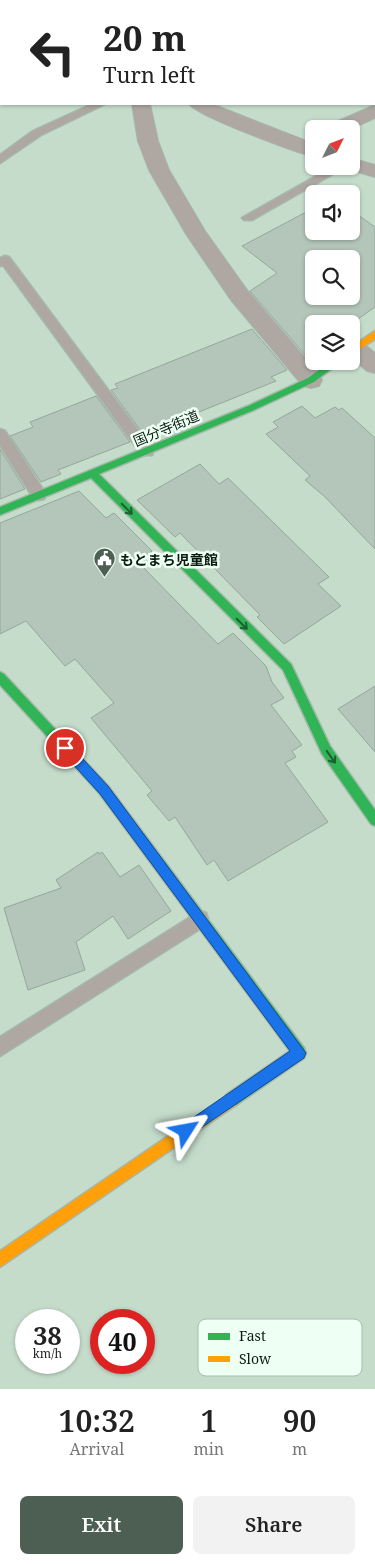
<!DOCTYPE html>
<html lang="en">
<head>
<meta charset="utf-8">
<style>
	body { margin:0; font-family:"Noto Serif","Noto Sans JP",serif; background:#f2f2f2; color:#222; height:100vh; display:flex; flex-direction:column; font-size:19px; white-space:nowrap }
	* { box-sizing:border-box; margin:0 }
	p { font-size:16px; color:#767676 }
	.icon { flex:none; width:28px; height:28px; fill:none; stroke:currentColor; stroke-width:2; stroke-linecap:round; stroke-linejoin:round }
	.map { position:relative; height:1389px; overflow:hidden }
	.details { display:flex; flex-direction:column; background:#fff; flex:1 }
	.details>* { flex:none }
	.hud { position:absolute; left:0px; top:0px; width:375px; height:105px; box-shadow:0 1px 4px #0004; background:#fff; color:#222; overflow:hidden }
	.needle { width:32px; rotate:48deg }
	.buttons { position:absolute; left:305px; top:120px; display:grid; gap:10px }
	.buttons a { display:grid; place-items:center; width:55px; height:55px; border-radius:8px; background:#fff; box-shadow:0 1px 4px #0004; font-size:25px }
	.speed { position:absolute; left:15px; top:1309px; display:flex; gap:10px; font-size:25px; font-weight:700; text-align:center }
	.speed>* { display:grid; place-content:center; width:65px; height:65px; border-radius:50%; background:#fff; box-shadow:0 1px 4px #0004; line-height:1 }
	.speed small { font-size:12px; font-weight:400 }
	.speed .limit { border:8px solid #d22; background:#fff; color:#111 }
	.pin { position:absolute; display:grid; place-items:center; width:42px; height:42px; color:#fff; margin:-21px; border:2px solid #fff; border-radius:50%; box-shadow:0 1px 5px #0007 }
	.me { position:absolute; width:55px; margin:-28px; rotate:56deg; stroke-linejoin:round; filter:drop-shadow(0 0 4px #0008) }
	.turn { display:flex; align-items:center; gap:18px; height:105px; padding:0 20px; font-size:22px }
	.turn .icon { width:65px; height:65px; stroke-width:2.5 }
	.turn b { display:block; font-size:35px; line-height:42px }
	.eta { display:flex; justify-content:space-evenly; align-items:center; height:85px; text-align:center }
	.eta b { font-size:30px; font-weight:600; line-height:35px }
	.action { display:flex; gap:10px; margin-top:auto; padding:10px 20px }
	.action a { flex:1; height:58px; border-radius:8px; background:#4d5f52; color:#fff; font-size:20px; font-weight:600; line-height:58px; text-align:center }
	.action a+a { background:#f2f2f2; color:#222 }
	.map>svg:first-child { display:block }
	.building { fill:#b4c5b9; stroke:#95a79a; fill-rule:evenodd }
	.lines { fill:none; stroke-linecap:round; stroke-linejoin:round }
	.lane-casing { stroke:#a5b8aa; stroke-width:3 }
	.street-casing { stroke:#a5b8aa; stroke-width:2 }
	.fast-casing { stroke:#a5b8aa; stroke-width:3 }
	.slow-casing { stroke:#a5b8aa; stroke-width:3 }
	.lane { fill:#aea7a2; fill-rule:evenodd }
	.street { fill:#aea7a2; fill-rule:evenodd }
	.fast { fill:#30b455; fill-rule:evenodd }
	.slow { fill:#ff9f0a; fill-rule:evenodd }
	.oneway { stroke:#1c6030 }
	.route { fill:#1a73e8; stroke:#114b97 }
	.labels { text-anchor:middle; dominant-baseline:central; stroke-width:5; stroke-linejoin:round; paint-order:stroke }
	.street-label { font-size:14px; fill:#0c1b11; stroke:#eefff3 }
	.poi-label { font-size:14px; font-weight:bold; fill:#0c1b11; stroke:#eefff3; text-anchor:start }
	.key { fill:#eefff3; stroke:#aabbaf; stroke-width:1 }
	.key-label { font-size:14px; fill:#0c1b11 }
</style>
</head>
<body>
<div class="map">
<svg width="375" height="1389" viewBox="0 0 375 1389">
	<rect width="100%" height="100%" fill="#c5dccb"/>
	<path class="building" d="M314,206V231H351V210L375,227V307L351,324H314V351L306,356L250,291L277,273L242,246L310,210L309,209ZM314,259H351V296H314Z
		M252,329L287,370L271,377L276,381L199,412L198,410L144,435L111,390L118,388L115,384Z
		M96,396L130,442L58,470L61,474L41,482L10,436L33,427L30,422Z
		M302,406L315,418L335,407L339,410L342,408L375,438V549L324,496L305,480L310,476L266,434L278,427L273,422Z
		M0,449L25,489L0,499Z
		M200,464L219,484L228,478L329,577L318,584L341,606L284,644L257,617L260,615L180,533L175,537L137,500Z
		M79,491L106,518L114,513L152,551L137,561L218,644L233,633L266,666L272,682L284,698L271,705L302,745L292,751L296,757L285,763L328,822L228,881L214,860L207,865L175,817L169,821L147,795L152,791L91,718L114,703L75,659L65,666L26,621L0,634V523Z
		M375,686V752L338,709Z
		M98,852L99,854L102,852L120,877L139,865L171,911L128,939L113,916L76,942L85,970L28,990L4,908L61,888L56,880Z"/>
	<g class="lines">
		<defs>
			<path id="lane" d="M92,104H105L41,135L0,163V155L33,131Z
				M334,166H347L252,220H244L242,218Z
				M5,256L9,257L152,449L153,452L152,455H142L3,265L0,266V258Z
				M0,429L5,431L44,491L46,495L44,499L39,500L34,499L0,445Z
				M200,911L206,913L208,919L206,925L0,1056V1037Z"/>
			<path id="street" d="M51,0H69V1H51Z
				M132,104H150L158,141L169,170L205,231L247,290L319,374L322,380L319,386L311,388L303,386L231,300L186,234L149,170L138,141Z
				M189,104H212L314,144V157C295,152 197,116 189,104Z
				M375,105V118L351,129H327L329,125Z
				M351,158L375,165V177L344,168L343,166H351Z
				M356,341L364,344L375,353V373L367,371L351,357V343Z"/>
			<path id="fast" d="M331,361H342L314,382L254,410L99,474L291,664L330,746L375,810V826L371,824L322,754L283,670L91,478L0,515V507L248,406L308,378Z
				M0,672L4,674L108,786L304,1048L306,1053L304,1058L236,1105L231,1107L226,1105L224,1100L226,1095L290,1051L100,794L0,685Z"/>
			<path id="slow" d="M375,331V339L351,355V347Z
				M231,1093L236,1095L238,1100L236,1105L0,1267V1251Z"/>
		</defs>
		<use href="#lane" class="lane-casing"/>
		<use href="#street" class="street-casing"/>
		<use href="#fast" class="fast-casing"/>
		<use href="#slow" class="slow-casing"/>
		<use href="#lane" class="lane"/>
		<use href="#street" class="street"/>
		<use href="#fast" class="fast"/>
		<use href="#slow" class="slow"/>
	</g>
	<defs><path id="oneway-shaft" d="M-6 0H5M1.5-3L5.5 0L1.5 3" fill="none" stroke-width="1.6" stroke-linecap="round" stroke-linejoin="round" transform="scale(1.25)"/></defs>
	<g class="oneway">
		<use href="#oneway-shaft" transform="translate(127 509) rotate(45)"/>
		<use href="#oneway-shaft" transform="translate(242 624) rotate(45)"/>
		<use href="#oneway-shaft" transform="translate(331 757) rotate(55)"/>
	</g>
	<path class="route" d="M65,743L69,744L108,786L306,1053L304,1058L186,1138L181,1136L179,1131L181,1126L290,1051L100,794L61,751L59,748L61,744Z"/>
	<defs>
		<symbol id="civic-pin" viewBox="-11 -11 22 30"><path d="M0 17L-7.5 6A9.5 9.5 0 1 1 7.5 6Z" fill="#4d5f52" stroke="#eefff3"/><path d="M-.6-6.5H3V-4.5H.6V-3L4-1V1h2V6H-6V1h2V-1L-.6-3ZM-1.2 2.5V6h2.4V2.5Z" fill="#fff"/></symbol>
	</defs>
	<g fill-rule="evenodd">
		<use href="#civic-pin" x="92" y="546" width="25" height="34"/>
	</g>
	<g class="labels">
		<g class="street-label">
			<text transform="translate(166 428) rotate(-23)">国分寺街道</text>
		</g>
		<g class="poi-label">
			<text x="120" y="559">もとまち児童館</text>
		</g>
	</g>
	<rect x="198" y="1319" width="164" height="57" rx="8" class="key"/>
	<rect x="208" y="1333" width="22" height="7" fill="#30b455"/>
	<rect x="208" y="1356" width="22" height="6" fill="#ff9f0a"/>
	<g class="key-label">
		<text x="239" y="1341">Fast</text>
		<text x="239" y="1364">Slow</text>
	</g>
</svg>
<div class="buttons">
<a><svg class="needle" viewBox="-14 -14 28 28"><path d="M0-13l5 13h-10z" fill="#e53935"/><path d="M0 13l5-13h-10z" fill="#767676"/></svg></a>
<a><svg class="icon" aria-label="sound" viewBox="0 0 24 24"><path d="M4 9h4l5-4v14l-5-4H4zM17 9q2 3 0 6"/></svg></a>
<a><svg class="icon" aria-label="search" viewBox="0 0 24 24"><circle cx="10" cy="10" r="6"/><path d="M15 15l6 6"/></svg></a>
<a><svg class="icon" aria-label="layers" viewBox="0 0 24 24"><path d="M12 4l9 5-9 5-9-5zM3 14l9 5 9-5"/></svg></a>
</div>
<div class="speed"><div>38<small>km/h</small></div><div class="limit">40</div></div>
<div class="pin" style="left:65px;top:748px;background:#d93025"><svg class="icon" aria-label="arrive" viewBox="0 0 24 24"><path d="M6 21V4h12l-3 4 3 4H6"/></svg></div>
<svg class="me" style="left:186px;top:1131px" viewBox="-20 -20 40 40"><path d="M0-17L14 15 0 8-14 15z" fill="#1a73e8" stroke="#fff" stroke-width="4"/></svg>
<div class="hud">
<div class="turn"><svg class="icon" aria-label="left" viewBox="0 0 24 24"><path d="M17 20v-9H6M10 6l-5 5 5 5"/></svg><div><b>20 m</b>Turn left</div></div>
</div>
</div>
<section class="details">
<div class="eta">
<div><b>10:32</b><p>Arrival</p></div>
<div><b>1</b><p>min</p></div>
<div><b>90</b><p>m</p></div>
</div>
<div class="action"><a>Exit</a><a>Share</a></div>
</section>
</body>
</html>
